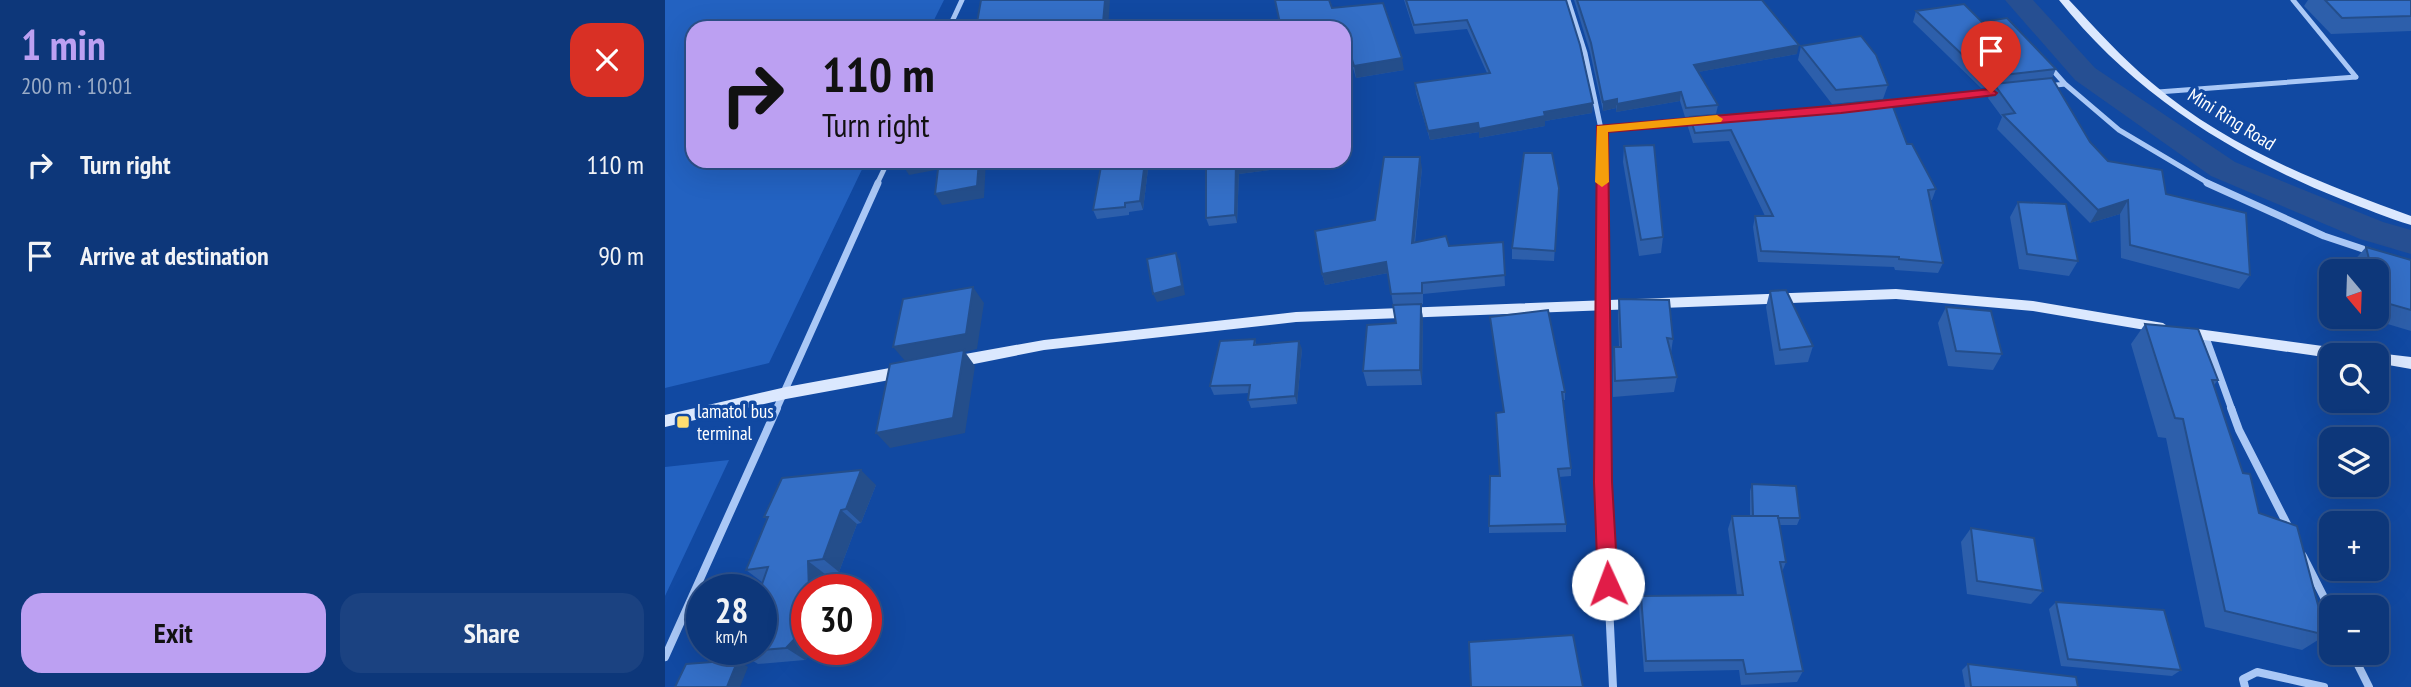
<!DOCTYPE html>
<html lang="en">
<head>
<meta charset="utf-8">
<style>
	body { margin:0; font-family:"PT Sans Narrow",sans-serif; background:#1b4281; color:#f1f3f6; height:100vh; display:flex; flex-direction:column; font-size:26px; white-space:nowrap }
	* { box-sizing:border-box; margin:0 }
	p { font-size:23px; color:#9aacc7 }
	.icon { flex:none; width:38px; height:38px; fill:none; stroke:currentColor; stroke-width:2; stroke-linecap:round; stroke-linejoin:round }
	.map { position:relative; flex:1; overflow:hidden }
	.panel { display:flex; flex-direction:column; background:#0d377a; width:665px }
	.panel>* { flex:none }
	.banner { position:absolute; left:21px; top:21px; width:665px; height:147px; border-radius:21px; box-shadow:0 7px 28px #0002,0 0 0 2px #2d518b; background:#bca0f2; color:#111; overflow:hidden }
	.needle { width:46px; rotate:161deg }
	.fabs { position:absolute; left:1654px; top:259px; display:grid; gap:14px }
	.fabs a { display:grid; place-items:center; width:70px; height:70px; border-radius:14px; background:#0d377a; box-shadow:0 7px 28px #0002,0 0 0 2px #2d518b; font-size:35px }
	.speed { position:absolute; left:21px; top:574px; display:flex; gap:14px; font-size:35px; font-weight:700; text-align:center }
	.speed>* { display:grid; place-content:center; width:91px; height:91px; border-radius:50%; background:#0d377a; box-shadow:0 7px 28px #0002,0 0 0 2px #2d518b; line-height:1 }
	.speed small { font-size:18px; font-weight:400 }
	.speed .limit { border:10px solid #d22; background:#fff; color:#111 }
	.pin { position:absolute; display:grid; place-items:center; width:60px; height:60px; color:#fff; margin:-72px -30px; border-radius:50% 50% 50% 0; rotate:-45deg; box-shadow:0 0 7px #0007 }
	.pin .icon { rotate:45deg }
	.me { position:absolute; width:77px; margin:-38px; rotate:358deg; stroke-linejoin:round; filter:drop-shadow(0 0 5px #0008) }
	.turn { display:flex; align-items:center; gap:24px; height:147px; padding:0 21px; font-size:32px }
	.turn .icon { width:91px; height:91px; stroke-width:2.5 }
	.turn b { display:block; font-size:49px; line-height:60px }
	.round { display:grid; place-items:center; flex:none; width:74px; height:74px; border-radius:21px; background:#1b4281 }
	.head { display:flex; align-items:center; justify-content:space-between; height:119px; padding:0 21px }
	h1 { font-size:42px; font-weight:800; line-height:52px; color:#bca0f2 }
	.button { display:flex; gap:14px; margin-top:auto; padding:14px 21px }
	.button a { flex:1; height:80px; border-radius:21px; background:#bca0f2; color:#111; font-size:28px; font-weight:800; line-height:80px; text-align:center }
	.button a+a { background:#1b4281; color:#f1f3f6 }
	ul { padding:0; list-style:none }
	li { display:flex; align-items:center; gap:21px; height:91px; padding:0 21px }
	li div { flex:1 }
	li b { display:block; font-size:26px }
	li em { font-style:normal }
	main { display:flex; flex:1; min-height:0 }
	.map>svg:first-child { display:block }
	.green { fill:#2362c1 }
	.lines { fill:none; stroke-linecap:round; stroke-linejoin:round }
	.canal { fill:#264f92; fill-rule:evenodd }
	.street-far2 { stroke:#aac8f6; stroke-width:5 }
	.street-far1 { stroke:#aac8f6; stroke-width:7 }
	.street { stroke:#aac8f6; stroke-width:8 }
	.secondary { fill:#dbe8fe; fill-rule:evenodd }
	.wall { fill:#2d5fab }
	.shaded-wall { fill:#244e8b }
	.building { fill:#346fc7; stroke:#244e8b; stroke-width:2 }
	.route { fill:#e11d48; stroke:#92132f; stroke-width:2 }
	.slow { fill:#f59e0b }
	.poi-dot { fill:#ffdd6f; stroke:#1149a2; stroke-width:2.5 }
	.labels { text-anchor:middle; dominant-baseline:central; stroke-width:7; stroke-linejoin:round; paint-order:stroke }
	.street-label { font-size:19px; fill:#fff; stroke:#1149a2 }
	.poi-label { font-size:19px; fill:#fff; stroke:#1149a2; text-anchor:start }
</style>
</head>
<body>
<main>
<section class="panel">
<div class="head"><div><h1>1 min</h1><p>200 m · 10:01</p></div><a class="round" style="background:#d93025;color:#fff"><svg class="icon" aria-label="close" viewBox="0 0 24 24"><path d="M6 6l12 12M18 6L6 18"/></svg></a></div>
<ul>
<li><svg class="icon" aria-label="right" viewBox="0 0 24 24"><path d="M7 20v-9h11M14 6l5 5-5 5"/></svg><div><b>Turn right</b></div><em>110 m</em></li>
<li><svg class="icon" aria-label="arrive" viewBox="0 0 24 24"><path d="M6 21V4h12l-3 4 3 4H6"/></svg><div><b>Arrive at destination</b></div><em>90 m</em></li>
</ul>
<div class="button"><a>Exit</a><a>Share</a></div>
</section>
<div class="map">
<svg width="1746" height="687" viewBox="0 0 1746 687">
	<rect width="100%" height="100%" fill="#1149a2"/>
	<path class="green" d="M0,0H279L265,28H28V161H201L104,363L0,388Z
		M64,460L0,596V467Z"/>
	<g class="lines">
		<path class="canal" d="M1340,0H1368L1430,68L1570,162L1718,222L1746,230V254L1695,239L1546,176L1410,80Z"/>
		<path class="street-far2" d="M903,0L920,53L936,129V184
			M1628,0L1691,77
			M284,28L297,0
			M1400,84L1454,130L1545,184
			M1383,86L1400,84L1385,67
			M1493,92L1691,77
			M1219,104L1333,92
			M1052,119L1183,108
			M936,129L1033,121
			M212,184L223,161"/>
		<path class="street-far1" d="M936,183L938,410
			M1542,183L1659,236L1707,252
			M1540,335L1567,410
			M111,410L213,183"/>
		<path class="street" d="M938,408V482L948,687
			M1566,408L1574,430L1625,530
			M1638,556L1666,611
			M1687,653L1704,687
			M0,657L112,408
			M1580,687L1578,679L1592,672L1659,687"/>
		<path class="secondary" d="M1394,0H1404C1431,29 1457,58 1487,83C1561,147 1655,183 1746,216V225C1722,218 1699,208 1676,199C1566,155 1468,93 1394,0Z
			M1231,289L1368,301L1498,323L1505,328L1498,333L1368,311L1231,299L631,322L379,350L289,368L284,366L282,362L284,358L289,356L379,340L631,312Z
			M1518,327L1687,350L1692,351L1694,355H1666V358L1518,337L1511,332Z
			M1712,353L1746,357V369L1712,363V355H1706Z
			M241,365L246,367L248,371L246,375L241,377L121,399L0,427V415L121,387Z"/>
	</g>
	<path class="wall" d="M739,0H901L928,103L927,113L880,121V126L814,138V132L765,140L751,93L750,83L822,73L802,29L750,34Z
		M909,0H1097L1132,54L1033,72L1053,105L1051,114L1020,117L1015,101L951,112V108L938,111L925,52Z
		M1643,0H1746V31L1666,34L1639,6Z
		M667,8L739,70L691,78L685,58Z
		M1251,11L1317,22L1391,69L1387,78L1425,142L1443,161L1501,194L1585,275L1574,289L1456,258L1455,214L1425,223L1332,129L1337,117L1323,98L1328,87L1316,88L1248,22Z
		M1136,46L1223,85L1218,99L1167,104L1133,60Z
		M1178,104L1242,144L1271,189L1267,200H1265L1278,263L1273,273L1230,270L1229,267L1093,262L1088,227L1090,216H1100L1064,141L1028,143L1023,127L1025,117L1061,119L1176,109Z
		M959,146L998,237L996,253L974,256L958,162Z
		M437,161H484L478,210L464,212V215L432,219L428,210Z
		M541,161H605V170L574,174V172L572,223L544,226L541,218Z
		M757,168L750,243L784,246L838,242L840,286L758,294V304L756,305L758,320L757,385L702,386L698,371L731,323L723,273L660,285L657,274L710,220Z
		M894,188L889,261L847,259V248Z
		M1353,202L1413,261L1404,276L1354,269L1345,217Z
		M1701,247L1746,260V331L1699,317H1712V271H1688L1687,263Z
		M1105,291L1148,346L1143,362L1110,365L1101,307Z
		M954,299L1008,339L1006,353L1012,377L1009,392L948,397V363L949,347H954L953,315Z
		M1281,307L1337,354L1328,370L1283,366L1273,323Z
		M825,317L900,392V400H898L906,468V476L894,477L901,524V532L824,533V526L835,476L839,412Z
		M1480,324L1553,380L1549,385L1578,473L1594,513L1661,635L1637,650L1540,627L1501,438L1493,437L1466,344Z
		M590,339L591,344L637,349L632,404L586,408L583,400L584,393L549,395L545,386Z
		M1087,484L1135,518L1132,525H1114L1121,562L1117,572L1138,671L1132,682L1076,685L1074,670L979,672L974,608L976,596L1072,595L1063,529L1067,516H1085V491Z
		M211,485L196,523L192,524L174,572L160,574L161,590H142V649H149L140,660L93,664L73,652L97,582L81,570L102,519L99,517Z
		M1306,528L1378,591L1366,604L1302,594L1296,542Z
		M1391,602L1516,670L1507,676L1396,666L1384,609Z
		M1303,664L1413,687H1300L1297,670Z"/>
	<path class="shaded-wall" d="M440,0H445L443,28H400Z
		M1134,45L1132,54L1028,73L1029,65Z
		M679,46H683L685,58L679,59Z
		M737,58L739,70L691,78L689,66Z
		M1016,92L1015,101L951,112L952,104Z
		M952,99L951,108L938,111V102Z
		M928,103L927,113L880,121V126L814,138V129L879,112Z
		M813,123L814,132L765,140L763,131Z
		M755,157L757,168L748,255L747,243Z
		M251,161H277L281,168L244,175L237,164Z
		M314,161H321L319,198L277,205L270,194Z
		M480,161H484L478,210L475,201Z
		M571,161H605V170L574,174V172L572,223L570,215Z
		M1463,200L1455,214L1425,223L1433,210Z
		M511,253L515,261L520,295L492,302L488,294Z
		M721,262L723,273L660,285L657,274Z
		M308,287L319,303L312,349L300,352L310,366L300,433L225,448L211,433L241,362L228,347Z
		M756,304L758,320L757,385L755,370Z
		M634,341L637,349L632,404L630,396Z
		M196,470L211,485L196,523L181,509Z
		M176,510L192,524L174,572L158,559Z
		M143,561L160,574L161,590H144Z
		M142,626V649H149L140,660L121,648Z
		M73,660L83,667L75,687H62Z"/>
	<path class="building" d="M316,0H440L438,23L400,28H311Z
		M610,0H664L667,8L718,3L737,58L689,66L683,46H679V28H616Z
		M741,0H901L915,45L928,103L879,112L880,116L814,129L813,123L763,131L750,83L825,73L802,20L749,25Z
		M912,0H1097L1134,45L1029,65L1053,105L1021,108L1016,92L952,104V99L938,102L926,43Z
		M1660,0H1746V16L1677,18Z
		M1299,4L1317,22L1342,18L1391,69L1321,77L1251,11Z
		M1196,36L1211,55L1223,85L1171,90L1136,46Z
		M1387,78L1425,142L1443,161L1497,170L1501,194L1581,213L1585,275L1465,245L1463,200L1433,210L1338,115L1350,113L1329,84Z
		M1225,99L1242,144H1247L1271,189L1263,190L1278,263L1234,259V257L1096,251L1090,216H1108L1066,130L1030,133L1025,117L1059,114L1061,119L1181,109L1178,104Z
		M989,145L998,237L976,240L959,146Z
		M859,153H887L894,188L890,251L847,248Z
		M719,157H755L747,243L781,236L784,246L838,242L840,275L757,283V293L726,294L721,262L657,274L650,231L710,220Z
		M239,161H251L237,164Z
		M274,161H314L312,186L270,194Z
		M437,161H480L475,201L460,203V207L428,210Z
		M541,161H571L570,215L541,218Z
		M571,161H603V162L572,166Z
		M1353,202L1401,204L1413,261L1362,254Z
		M1701,247L1746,260V310L1714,301L1712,291V271H1707Z
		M511,253L517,286L488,294L482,259Z
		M308,287L301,334L228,347L238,299Z
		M1121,290L1148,346L1115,350L1105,291Z
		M954,299L1004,300L1008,339L1002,338L1012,377L950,381L949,347H956Z
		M756,304L755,370L698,371L702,325L731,323L728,305Z
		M1281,307L1326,311L1337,354L1291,351Z
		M883,310L900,392H897L906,468L893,469L901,524L824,526L825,476H835L831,413L839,412L825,317Z
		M1480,324L1533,329L1553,380H1547L1578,473L1585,474L1594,513L1632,526L1661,635L1560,611L1518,419L1510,418Z
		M590,339L589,345L634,341L630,396L583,400L585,385L545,386L555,341Z
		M299,350L288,418L211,433L225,364Z
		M196,470L181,509L176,510L158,559L143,561L144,590H142V626L121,648L73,652L74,649H96V590H95L103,567L81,570L103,517H99L117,478Z
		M1087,484L1131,486L1135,518H1113V516H1088Z
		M1067,516H1113L1121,562H1115L1138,671L1081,674L1078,660L981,661L976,596L1078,595Z
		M1306,528L1369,538L1378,591L1312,581Z
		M1391,602L1499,610L1516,670L1403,659Z
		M908,635L918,687H806L804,642Z
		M73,660L62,687H10L21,664Z
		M1303,664L1411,677L1413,687H1306Z"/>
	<path class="route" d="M1326,89L1332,93L1330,95L1176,113L943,132L947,482L953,584L950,591L943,593L936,591L933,584L929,482L932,126L1176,105Z"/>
	<path class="slow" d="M1052,115L1058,119L1056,122L943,132L944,182L937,187L930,182L932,126Z"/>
	<rect class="poi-dot" x="11" y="415" width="14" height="14" rx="3.5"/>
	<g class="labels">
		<g class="street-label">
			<text transform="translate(1567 119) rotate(32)">Mini Ring Road</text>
		</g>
		<g class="poi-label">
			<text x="32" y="411">lamatol bus<tspan x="32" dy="22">terminal</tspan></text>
		</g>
	</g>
</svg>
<div class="fabs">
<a><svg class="needle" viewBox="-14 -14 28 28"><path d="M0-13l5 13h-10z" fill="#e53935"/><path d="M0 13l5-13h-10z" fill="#9aacc7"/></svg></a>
<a><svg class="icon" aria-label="search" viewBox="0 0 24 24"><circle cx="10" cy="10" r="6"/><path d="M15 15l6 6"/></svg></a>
<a><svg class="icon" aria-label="layers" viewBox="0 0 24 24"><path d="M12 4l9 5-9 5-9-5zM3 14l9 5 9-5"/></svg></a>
<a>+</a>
<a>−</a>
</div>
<div class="speed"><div>28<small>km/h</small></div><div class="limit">30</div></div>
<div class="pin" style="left:1326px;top:93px;background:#d93025"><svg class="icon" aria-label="arrive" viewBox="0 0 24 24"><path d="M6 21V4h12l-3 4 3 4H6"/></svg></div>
<svg class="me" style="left:943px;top:584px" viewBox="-20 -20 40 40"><circle r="19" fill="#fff"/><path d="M0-13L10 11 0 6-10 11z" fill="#e11d48"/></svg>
<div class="banner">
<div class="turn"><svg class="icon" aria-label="right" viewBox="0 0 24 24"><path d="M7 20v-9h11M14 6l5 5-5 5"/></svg><div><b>110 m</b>Turn right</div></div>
</div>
</div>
</main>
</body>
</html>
